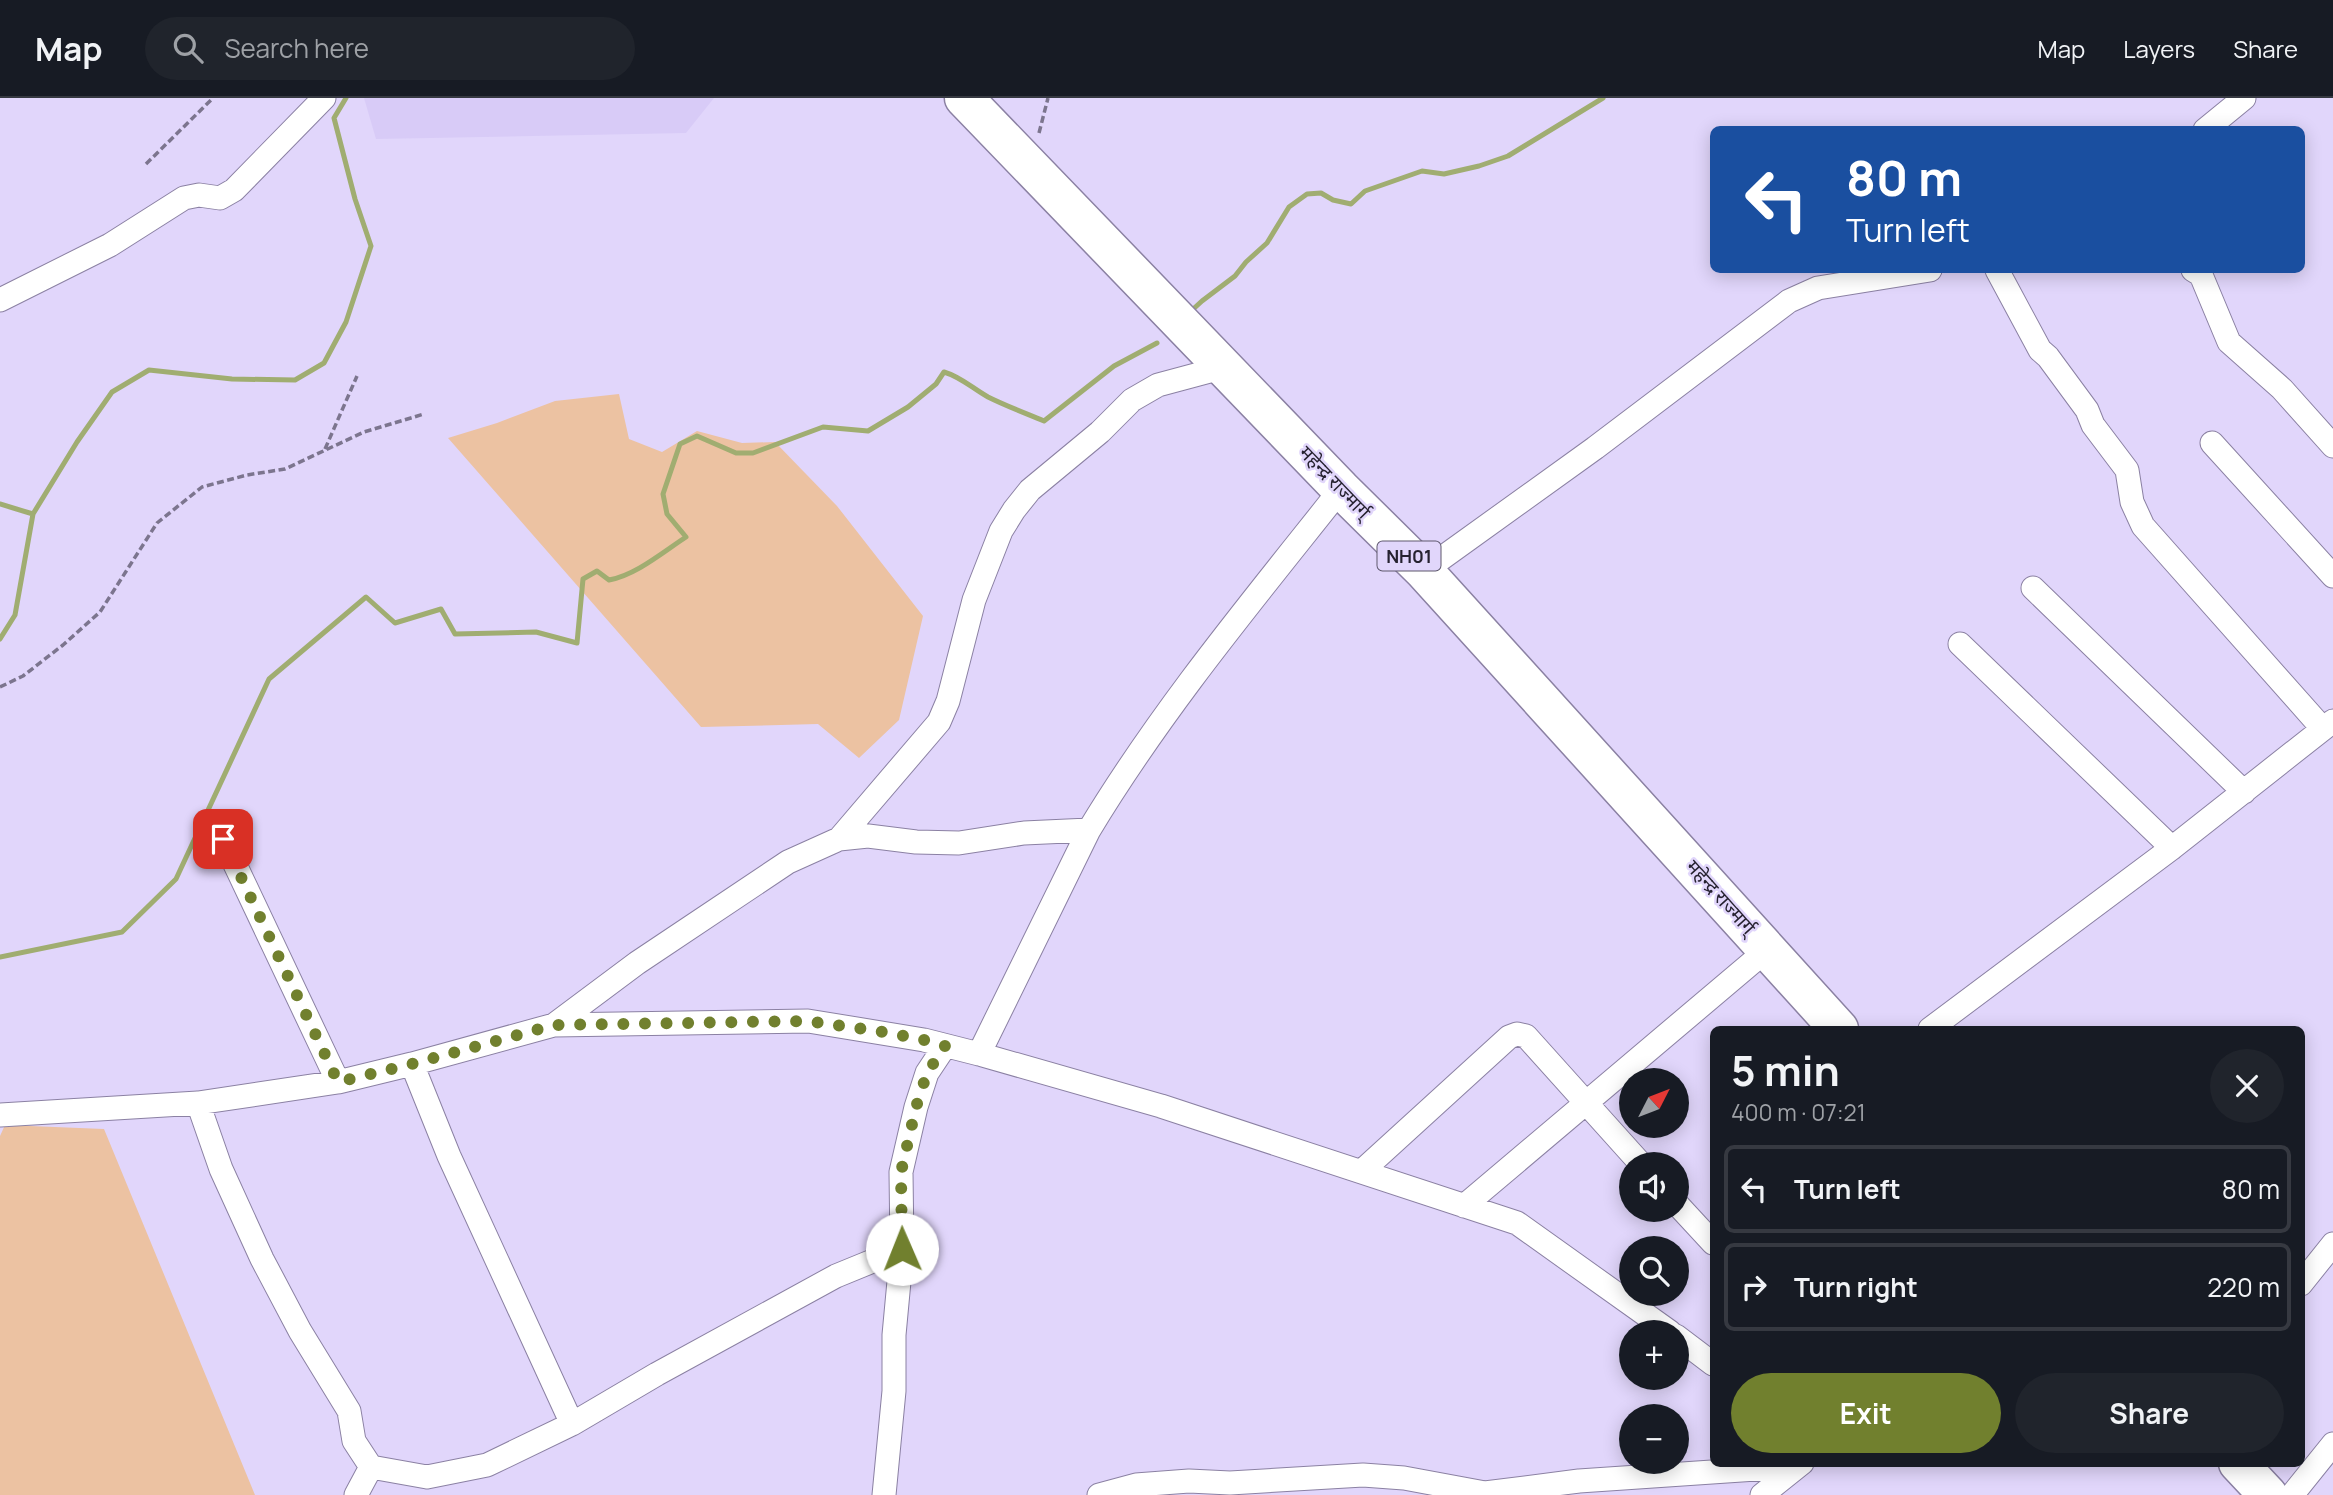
<!DOCTYPE html>
<html lang="en">
<head>
<meta charset="utf-8">
<style>
	body { margin:0; font-family:Manrope,"Noto Sans Devanagari",sans-serif; background:#20242c; color:#f1f3f6; height:100vh; display:flex; flex-direction:column; font-size:26px; white-space:nowrap }
	* { box-sizing:border-box; margin:0 }
	p { font-size:23px; color:#9ea1a6 }
	.icon { flex:none; width:38px; height:38px; fill:none; stroke:currentColor; stroke-width:2; stroke-linecap:round; stroke-linejoin:round }
	.map { position:relative; flex:1; overflow:hidden }
	.drawer { position:absolute; left:1710px; top:928px; width:595px; height:441px; display:flex; flex-direction:column; background:#171b24; border-radius:10px; box-shadow:0 4px 18px #0003 }
	.drawer>* { flex:none }
	.banner { position:absolute; left:1710px; top:28px; width:595px; height:147px; border-radius:10px; box-shadow:0 4px 18px #0003; background:#1a4fa0; color:#fff; overflow:hidden }
	.needle { width:46px; rotate:48deg }
	.fabs { position:absolute; left:1619px; top:970px; display:grid; gap:14px }
	.fabs a { display:grid; place-items:center; width:70px; height:70px; border-radius:50%; background:#171b24; box-shadow:0 4px 18px #0003; font-size:35px }
	.pin { position:absolute; display:grid; place-items:center; width:60px; height:60px; color:#fff; margin:-30px; border-radius:14px; box-shadow:0 4px 10px #0006 }
	.me { position:absolute; width:77px; margin:-38px; rotate:359deg; stroke-linejoin:round; filter:drop-shadow(0 0 5px #0008) }
	.turn { display:flex; align-items:center; gap:24px; height:147px; padding:0 21px; font-size:32px }
	.turn .icon { width:91px; height:91px; stroke-width:2.5 }
	.turn b { display:block; font-size:49px; line-height:60px }
	.round { display:grid; place-items:center; flex:none; width:74px; height:74px; border-radius:37px; background:#20242c }
	.summary { display:flex; align-items:center; justify-content:space-between; height:119px; padding:0 21px }
	h1 { font-size:42px; font-weight:700; line-height:52px }
	.primary-button { display:flex; gap:14px; margin-top:auto; padding:14px 21px }
	.primary-button a { flex:1; height:80px; border-radius:42px; background:#71802e; color:#fff; font-size:28px; font-weight:700; line-height:80px; text-align:center }
	.primary-button a+a { background:#20242c; color:#f1f3f6 }
	ul { padding:0; list-style:none }
	li { display:flex; align-items:center; gap:21px; height:88px; margin:0 14px 10px; padding:0 7px; border:4px solid #363941; border-radius:10px }
	li div { flex:1 }
	li b { display:block; font-size:26px }
	li em { font-style:normal }
	header { display:flex; align-items:center; gap:42px; box-sizing:border-box; height:98px; padding:0 35px; background:#171b24; border-bottom:2px solid #363941 }
	header strong { font-size:33px }
	nav { display:flex; gap:38px; margin-inline-start:auto; font-size:24px }
	.search { width:490px; height:63px; background:#20242c; display:flex; align-items:center; gap:18px; box-sizing:border-box; padding:0 24px; border-radius:38px; color:#9ea1a6; font-size:26px }
	.map>svg:first-child { display:block }
	.built { fill:#d8cbf7 }
	.green { fill:#ecc2a2 }
	.lines { fill:none; stroke-linecap:round; stroke-linejoin:round }
	.stream { stroke:#a0ad71; stroke-width:5 }
	.minor-casing { stroke:#8b81a3; stroke-width:25 }
	.trunk-casing { stroke:#8b81a3; stroke-width:41 }
	.path { stroke:#7c758e; stroke-width:3.5; stroke-dasharray:7 3.5; stroke-linecap:butt }
	.minor { stroke:#fff; stroke-width:23 }
	.trunk { stroke:#fff; stroke-width:38 }
	.route { stroke:#71802e; stroke-width:12; stroke-dasharray:0 21.6 }
	.labels { text-anchor:middle; dominant-baseline:central; stroke-width:5; stroke-linejoin:round; paint-order:stroke }
	.shield { fill:#e1d6fb; stroke:#5e586d; stroke-width:2 }
	.shield-label { font-size:18px; font-weight:bold; fill:#262230 }
	.street-label { font-size:19px; fill:#262230; stroke:#e1d6fb }
</style>
</head>
<body>
<header>
<strong>Map</strong>
<div class="search"><svg class="icon" aria-label="search" viewBox="0 0 24 24"><circle cx="10" cy="10" r="6"/><path d="M15 15l6 6"/></svg>Search here</div>
<nav><a>Map</a><a>Layers</a><a>Share</a></nav>
</header>
<div class="map">
<svg width="2333" height="1397" viewBox="0 0 2333 1397">
	<rect width="100%" height="100%" fill="#e1d6fb"/>
	<path class="built" d="M364,0H714L686,35L376,41Z"/>
	<path class="green" d="M619,296L629,341L662,354L697,333L742,345L775,344L837,408L923,518L899,622L859,660L818,626L701,629L448,340L497,325L555,303Z
		M5,1027L104,1031L255,1397H0V1038Z"/>
	<g class="lines">
		<path class="stream" d="M1190,214L1202,203L1235,178L1246,164L1267,145L1289,109L1307,96L1321,95L1333,102L1351,106L1365,93L1422,73L1444,76L1479,68L1508,58L1603,0
			M0,406L33,416
			M0,541L15,517L33,416L77,344L112,294L149,272L232,281L295,282L324,265L346,224L371,148L355,101L334,20L346,0
			M0,859L122,834L176,781L269,581L366,499L395,525L441,511L455,536L536,534L577,545L583,481L597,473L609,482C636,477 663,454 686,439L667,416L663,396L680,346L697,338L736,355H753L823,329L868,333L908,309L936,286L944,274C961,279 972,290 988,299C1006,308 1025,315 1044,323L1114,268L1157,245"/>
		<defs>
			<path id="minor" d="M2205,32L2244,0
				M1997,172L2040,252L2048,259L2087,312L2093,327L2127,372L2132,404L2143,428L2323,631
				M2193,172L2201,177L2229,244L2282,291L2333,348
				M0,202L110,147L184,100L199,97L220,100L234,92L324,0
				M2212,345L2333,478
				M1424,473L1595,350L1789,203L1818,190L1930,172
				M2033,490L2244,694
				M1960,546L2172,750
				M223,741L338,984
				M839,741L939,624L948,603L974,502L1001,433L1014,412L1030,392L1100,334L1132,302L1158,287L1225,269
				M554,927L808,923L924,942L979,956L1161,1008L1517,1125L1670,1234
				M1930,931L2172,750L2333,623
				M979,956L1089,732
				M412,966L449,1058L572,1326
				M198,1005L221,1071L262,1161L300,1233L349,1313L354,1343L371,1369
				M0,1017L198,1005L338,984L412,966L554,927L637,865L788,764L839,741L868,738L916,744L959,745L1024,735L1089,732C1162,611 1253,502 1341,391
				M1362,1073L1509,939L1517,936L1526,938L1641,1066
				M1676,1105L1713,1145
				M1464,1108L1768,851
				M2301,1186L2333,1146
				M1676,1238L1713,1266
				M356,1397L371,1369L427,1379L487,1367L572,1326L657,1276L836,1178L902,1151
				M884,1397L894,1293V1237L902,1151L901,1074L916,1009L927,975L945,948
				M1099,1397L1136,1387L1189,1383L1230,1385L1363,1377L1404,1380L1485,1395L1579,1383L1771,1370
				M1762,1397L1802,1365
				M2292,1397L2333,1346"/>
			<path id="trunk" d="M964,0L1341,391L1424,473L1839,931
				M2238,1365L2268,1397"/>
		</defs>
		<use href="#minor" class="minor-casing"/>
		<use href="#trunk" class="trunk-casing"/>
		<path class="path" d="M1039,35L1048,0
			M146,66L213,0
			M325,351L357,278
			M0,589L23,578L63,547L100,514L157,425L202,389L247,377L285,371L364,334L424,316"/>
		<use href="#minor" class="minor"/>
		<use href="#trunk" class="trunk"/>
	</g>
	<g class="lines">
		<path class="route" d="M223,741L338,984L412,966L554,927L808,923L884,934L924,942L945,948L927,975L916,1009L901,1074L902,1151"/>
	</g>
	<g class="labels">
		<rect class="shield" x="1377.5" y="443.5" width="63" height="29" rx="5"/>
		<g class="shield-label">
			<text x="1409" y="458">NH01</text>
		</g>
		<g class="street-label">
			<text transform="translate(1335 384) rotate(46)">महेन्द्र राज्मार्ग्</text>
			<text transform="translate(1721 799) rotate(48)">महेन्द्र राज्मार्ग्</text>
		</g>
	</g>
</svg>
<div class="fabs">
<a><svg class="needle" viewBox="-14 -14 28 28"><path d="M0-13l5 13h-10z" fill="#e53935"/><path d="M0 13l5-13h-10z" fill="#9ea1a6"/></svg></a>
<a><svg class="icon" aria-label="sound" viewBox="0 0 24 24"><path d="M4 9h4l5-4v14l-5-4H4zM17 9q2 3 0 6"/></svg></a>
<a><svg class="icon" aria-label="search" viewBox="0 0 24 24"><circle cx="10" cy="10" r="6"/><path d="M15 15l6 6"/></svg></a>
<a>+</a>
<a>−</a>
</div>
<div class="pin" style="left:223px;top:741px;background:#d93025"><svg class="icon" aria-label="arrive" viewBox="0 0 24 24"><path d="M6 21V4h12l-3 4 3 4H6"/></svg></div>
<svg class="me" style="left:902px;top:1151px" viewBox="-20 -20 40 40"><circle r="19" fill="#fff"/><path d="M0-13L10 11 0 6-10 11z" fill="#71802e"/></svg>
<div class="banner">
<div class="turn"><svg class="icon" aria-label="left" viewBox="0 0 24 24"><path d="M17 20v-9H6M10 6l-5 5 5 5"/></svg><div><b>80 m</b>Turn left</div></div>
</div>
<section class="drawer">
<div class="summary"><div><h1>5 min</h1><p>400 m · 07:21</p></div><a class="round"><svg class="icon" aria-label="close" viewBox="0 0 24 24"><path d="M6 6l12 12M18 6L6 18"/></svg></a></div>
<ul>
<li><svg class="icon" aria-label="left" viewBox="0 0 24 24"><path d="M17 20v-9H6M10 6l-5 5 5 5"/></svg><div><b>Turn left</b></div><em>80 m</em></li>
<li><svg class="icon" aria-label="right" viewBox="0 0 24 24"><path d="M7 20v-9h11M14 6l5 5-5 5"/></svg><div><b>Turn right</b></div><em>220 m</em></li>
</ul>
<div class="primary-button"><a>Exit</a><a>Share</a></div>
</section>
</div>
</body>
</html>
